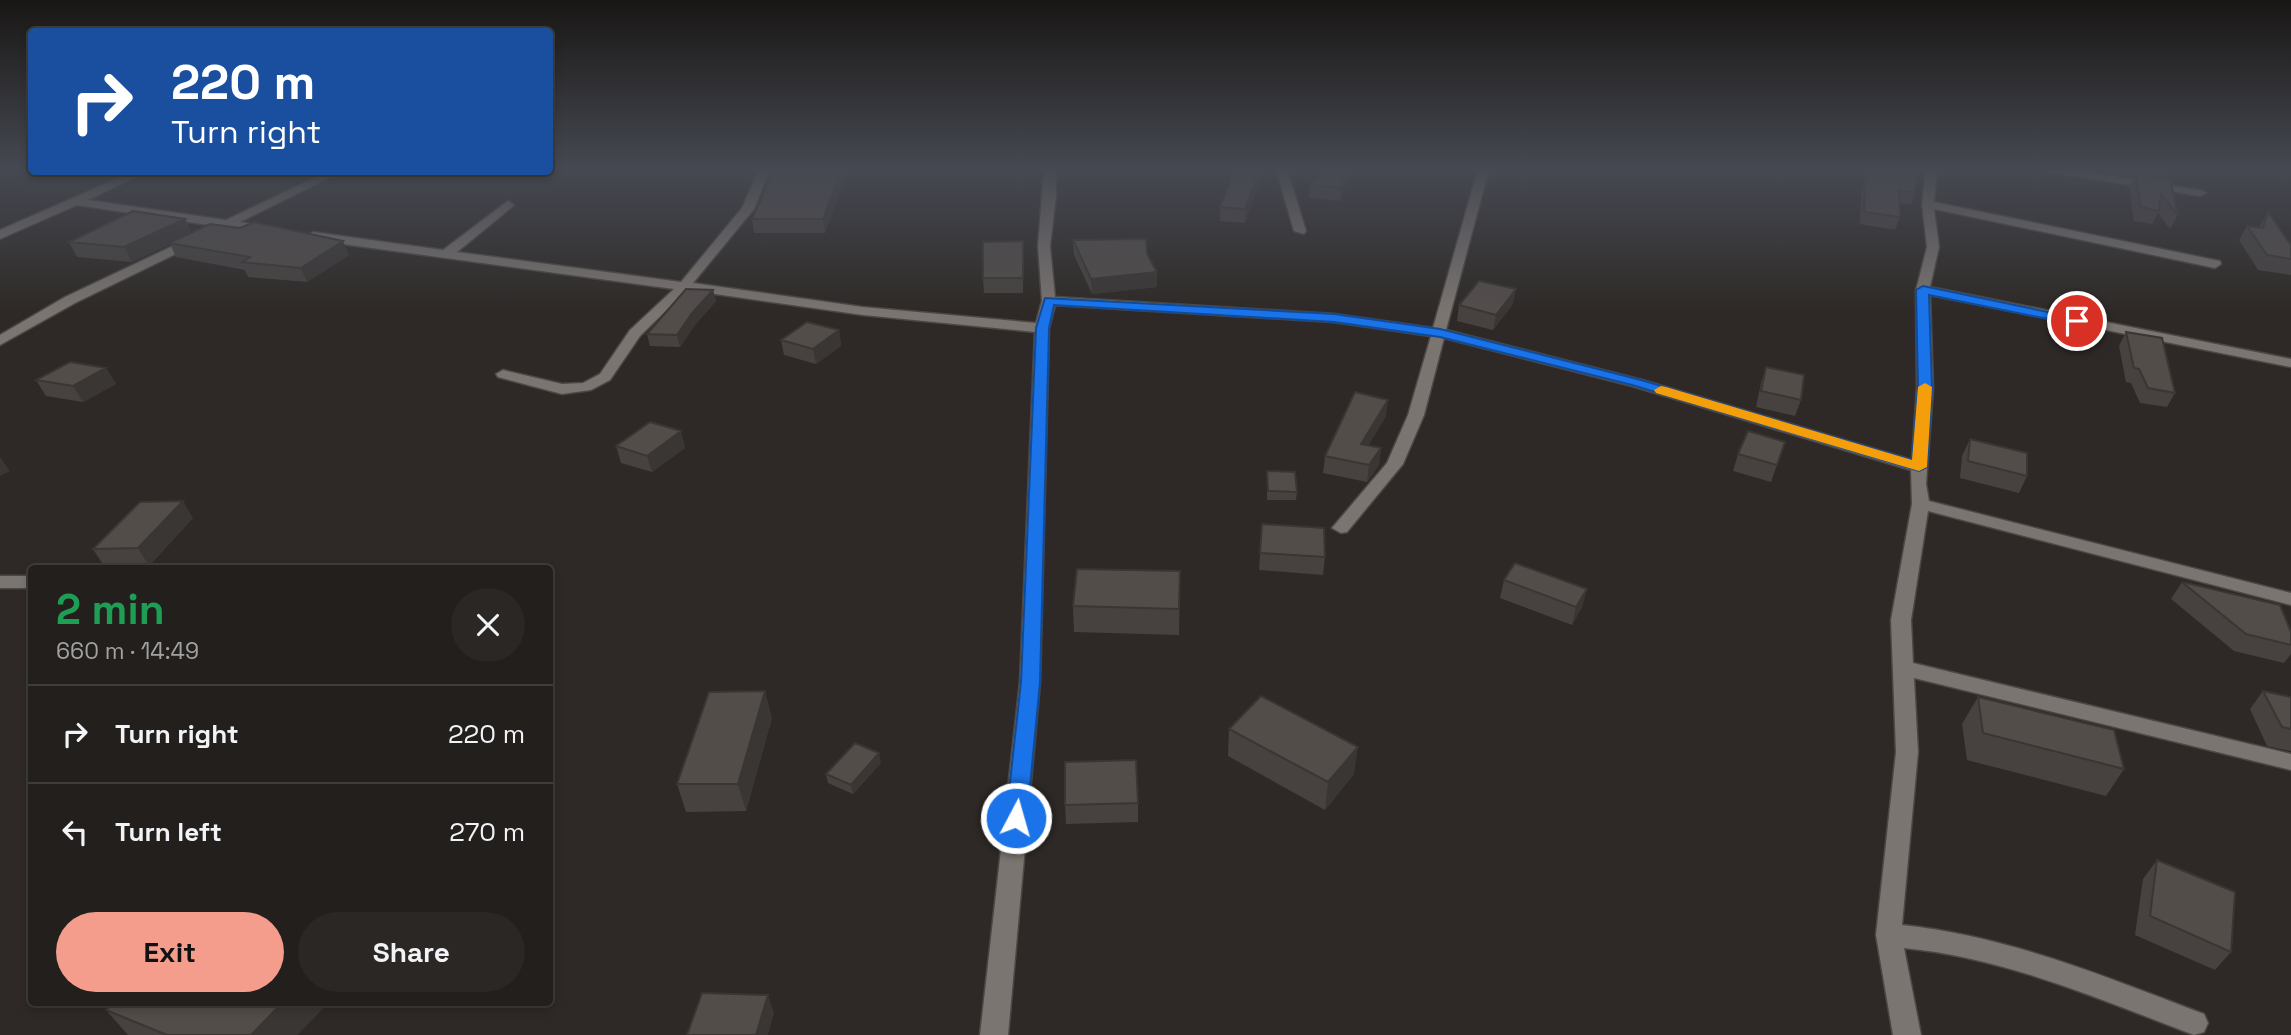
<!DOCTYPE html>
<html lang="en">
<head>
<meta charset="utf-8">
<style>
	body { margin:0; font-family:"Space Grotesk",sans-serif; background:#2a2725; color:#f1f3f6; height:100vh; display:flex; flex-direction:column; font-size:26px; white-space:nowrap }
	* { box-sizing:border-box; margin:0 }
	p { font-size:23px; color:#a2a2a3 }
	.icon { flex:none; width:38px; height:38px; fill:none; stroke:currentColor; stroke-width:2; stroke-linecap:round; stroke-linejoin:round }
	.map { position:relative; flex:1; overflow:hidden }
	.drawer { position:absolute; left:28px; top:565px; width:525px; height:441px; display:flex; flex-direction:column; background:#221f1c; border-radius:7px; box-shadow:0 4px 10px #0003,0 0 0 2px #3f3d3b }
	.drawer>* { flex:none }
	.top-card { position:absolute; left:28px; top:28px; width:525px; height:147px; border-radius:7px; box-shadow:0 4px 10px #0003,0 0 0 2px #3f3d3b; background:#1a4fa0; color:#fff; overflow:hidden }
	.pin { position:absolute; display:grid; place-items:center; width:60px; height:60px; color:#fff; margin:-30px; border:4px solid #fff; border-radius:50%; box-shadow:0 2px 7px #0007 }
	.me { position:absolute; width:77px; margin:-38px; rotate:6deg; stroke-linejoin:round; filter:drop-shadow(0 0 5px #0008) }
	.turn { display:flex; align-items:center; gap:24px; height:147px; padding:0 28px; font-size:32px }
	.turn .icon { width:91px; height:91px; stroke-width:2.5 }
	.turn b { display:block; font-size:49px; line-height:60px }
	.round { display:grid; place-items:center; flex:none; width:74px; height:74px; border-radius:37px; background:#2a2725 }
	.overview { display:flex; align-items:center; justify-content:space-between; height:119px; padding:0 28px }
	h1 { font-size:42px; font-weight:800; line-height:52px; color:#1e9e55 }
	.primary-button { display:flex; gap:14px; margin-top:auto; padding:14px 28px }
	.primary-button a { flex:1; height:80px; border-radius:42px; background:#f49d8c; color:#111; font-size:28px; font-weight:800; line-height:80px; text-align:center }
	.primary-button a+a { background:#2a2725; color:#f1f3f6 }
	ul { padding:0; list-style:none }
	li { display:flex; align-items:center; gap:21px; height:98px; padding:0 28px; border-top:2px solid #3f3d3b }
	li div { flex:1 }
	li b { display:block; font-size:26px }
	li em { font-style:normal }
	.map>svg:first-child { display:block }
	.lines { fill:none; stroke-linecap:round; stroke-linejoin:round }
	.minor-casing { stroke:#4b4744; stroke-width:3 }
	.minor { fill:#7b7571; fill-rule:evenodd }
	.wall { fill:#474240 }
	.shaded-wall { fill:#3a3634 }
	.building { fill:#534d4a; stroke:#3a3634; stroke-width:2 }
	.route { fill:#1a73e8; stroke:#114b97; stroke-width:2 }
	.slow { fill:#f59e0b }
</style>
</head>
<body>
<div class="map">
<svg width="2291" height="1035" viewBox="0 0 2291 1035">
	<rect width="100%" height="100%" fill="#2e2926"/>
	<g class="lines">
		<defs>
			<path id="minor" d="M759,169H770L754,209L693,283L863,307L1036,323L1042,301L1038,246L1044,169H1055L1056,196L1050,246L1055,297L1334,314L1433,328L1478,169H1489L1446,330L1642,380L1912,460L1917,388L1916,290L1927,247L1922,204L1926,169H1937L1934,202L2220,261L2221,264L2215,268L1934,209L1939,247L1930,287L2291,359V367L1930,295L1933,388L1926,484L1929,501L2291,593V605L1928,511L1911,620L1913,663L2291,754V770L1914,678L1918,752L1902,925C2008,936 2106,977 2204,1014L2208,1023L2204,1032L2194,1035C2099,999 2006,958 1904,948L1921,1035H1893L1876,935L1896,752L1891,620L1912,504L1911,470L1632,386L1444,338L1424,415L1403,464L1347,532L1341,533L1332,528L1387,463L1408,415L1431,336L1334,322L1055,305L1049,328L1040,682L1008,1035H980L1020,682L1035,332L863,315L687,290L640,336L610,380L591,390L562,394L498,377L496,374L503,370L562,384L583,383L600,374L630,330L674,289L313,240L307,236L313,232L443,250L508,201L514,205L512,207L457,252L681,282L742,208Z
				M1276,169H1287L1306,231L1304,234L1294,231Z
				M2043,169H2068L2200,190L2206,193L2200,196L2049,172Z
				M132,172H146L88,200L226,220L327,172H341L240,222L272,227L274,230L268,234L77,205L0,239V230Z
				M192,237L198,241L196,244L75,303L0,345V335L65,297Z
				M0,576H32V588H0Z"/>
		</defs>
		<use href="#minor" class="minor-casing"/>
		<use href="#minor" class="minor"/>
	</g>
	<path class="wall" d="M1264,169L1245,223L1220,221V207Z
		M1350,169L1340,201L1309,198L1310,185Z
		M2119,169H2167L2162,178L2178,215L2170,229L2158,213L2152,224L2134,221L2129,187L2134,177L2118,174Z
		M847,173L825,233H754L752,219Z
		M1865,182L1915,193L1911,205L1899,203L1900,217L1895,230L1860,224L1861,194Z
		M2268,212L2291,245V275L2258,270L2239,240L2247,226L2259,227Z
		M185,219L191,232L349,255L307,282L248,277L245,270L176,257L170,244L132,262L77,257L69,242Z
		M1073,240L1147,254L1157,287L1092,294L1074,255Z
		M1023,241V293H984L983,278Z
		M713,290L716,301L695,325L680,347L650,346L647,334Z
		M1513,304L1493,330L1457,321L1459,305Z
		M839,330L841,346L816,364L784,355L781,340Z
		M2126,332L2175,393L2167,407L2140,403L2131,383L2126,382L2119,346Z
		M1766,367L1801,400L1795,416L1756,407L1761,383Z
		M106,368L116,384L83,402L46,396L36,380Z
		M1386,416L1368,446L1381,448L1379,465L1367,482L1323,473L1325,456Z
		M681,431L685,448L652,472L621,463L616,446Z
		M1970,439L2027,476L2019,493L1960,478L1962,456Z
		M1785,442L1771,482L1733,471L1738,454Z
		M1267,471L1297,492L1296,500H1267Z
		M193,518L149,566H104L93,549Z
		M1262,524L1325,557L1323,575L1259,570Z
		M1180,571L1179,635L1074,632L1073,606Z
		M1504,580L1587,589L1582,607L1572,625L1500,598Z
		M2182,582L2291,632V654L2284,663L2234,651L2171,599Z
		M2263,691L2291,697V751L2267,746L2250,709Z
		M1978,697L2124,769L2106,796L1967,760L1962,724Z
		M772,718L746,811L686,812L677,784Z
		M1229,729L1354,774L1325,810L1228,756Z
		M881,763L853,794L828,783L826,774Z
		M1138,803V822L1066,824L1065,805Z
		M2157,860L2231,952L2215,970L2135,935L2143,879Z
		M113,1003H328L297,1035H128L106,1010Z"/>
	<path class="shaded-wall" d="M842,169H846L847,173L825,233L823,219Z
		M1260,169H1264L1245,223V209Z
		M1347,169H1350L1340,201L1341,188Z
		M185,219L191,233L169,243L170,244L132,262L124,247Z
		M343,241L349,255L307,282L301,268Z
		M1023,241L1024,255L1023,293Z
		M1157,272V287L1092,294L1091,279Z
		M1516,289L1513,304L1493,330L1496,315Z
		M713,290L716,301L695,325L680,347L677,335L692,313Z
		M839,330L841,346L816,364L813,349Z
		M106,368L116,384L83,402L73,386Z
		M1388,400L1386,416L1359,461L1361,444Z
		M681,431L685,448L652,472L647,456Z
		M1381,448L1379,465L1367,482L1369,465Z
		M0,457L10,471L0,476Z
		M183,501L193,518L149,566L138,548Z
		M1587,589L1582,607L1572,625L1576,607Z
		M765,691L772,718L746,811L738,784Z
		M1358,747L1354,774L1325,810L1328,782Z
		M879,753L881,763L853,794L851,785Z
		M768,995L774,1013L768,1035H756Z
		M282,1003H328L297,1035H251Z"/>
	<path class="building" d="M775,169H842L823,219H752Z
		M1235,169H1260L1245,209L1220,207Z
		M1325,169H1347L1341,188L1310,185Z
		M1872,169H1916L1915,193L1899,190L1900,217L1864,212L1865,182Z
		M2135,174L2170,179L2178,215L2161,194L2159,211L2141,207Z
		M133,211L185,219L124,247L69,242Z
		M2268,212L2291,245V259L2267,255L2247,226L2263,228Z
		M254,222L343,241L301,268L242,262L250,257L169,243L210,224L240,228Z
		M1146,239L1147,254L1157,272L1091,279L1073,240Z
		M1023,241V278H983V242Z
		M1479,281L1516,289L1496,315L1459,305Z
		M686,289L713,290L692,313L677,335L647,334Z
		M807,322L839,330L813,349L781,340Z
		M2126,332L2162,338L2175,393L2148,388L2139,369L2134,368Z
		M70,362L106,368L73,386L36,380Z
		M1766,367L1804,375L1801,400L1761,391Z
		M1355,392L1388,400L1361,444L1381,448L1369,465L1325,456Z
		M650,422L681,431L647,456L616,446Z
		M1748,431L1785,442L1777,465L1738,454Z
		M1970,439L2027,453V476L1968,461Z
		M1267,471L1295,472L1297,492L1268,491Z
		M183,501L138,548L93,549L140,502Z
		M1262,524L1324,528L1325,557L1260,553Z
		M1515,563L1587,589L1576,607L1504,580Z
		M1077,569L1180,571L1179,609L1073,606Z
		M2182,582L2280,605L2291,632V645L2246,634Z
		M765,691L738,784H677L709,692Z
		M2263,691L2291,697V729L2282,727Z
		M1261,696L1358,747L1328,782L1229,729Z
		M1978,697L2114,730L2124,769L1983,733Z
		M855,743L879,753L851,785L826,774Z
		M1136,760L1138,803L1065,805V762Z
		M2157,860L2235,892L2231,952L2150,916Z
		M702,993L768,995L756,1035H687Z
		M113,1003H282L251,1035H167L106,1010Z"/>
	<linearGradient id="sky" x2="0" y2="1"><stop stop-color="#191715"/><stop offset="0.54" stop-color="#464952"/><stop offset="1" stop-color="#464952" stop-opacity="0"/></linearGradient>
	<rect width="2291" height="314" fill="url(#sky)"/>
	<path class="route" d="M1923,286L2077,318L2083,321L2077,325L1929,295L1932,388L1927,467L1919,471L1632,385L1440,337L1334,322L1054,305L1049,328L1040,682L1027,818L1024,824L1016,826L1009,824L1006,818L1021,682L1036,328L1045,298L1334,314L1440,329L1641,380L1912,460L1918,388L1916,290Z"/>
	<path class="slow" d="M1925,383L1932,387L1927,467L1919,471L1656,393L1654,390L1661,386L1666,387L1912,460L1918,387Z"/>
</svg>
<div class="pin" style="left:2077px;top:321px;background:#d93025"><svg class="icon" aria-label="arrive" viewBox="0 0 24 24"><path d="M6 21V4h12l-3 4 3 4H6"/></svg></div>
<svg class="me" style="left:1016px;top:818px" viewBox="-20 -20 40 40"><circle r="17" fill="#1a73e8" stroke="#fff" stroke-width="3"/><path d="M0-11L8 9 0 5-8 9z" fill="#fff"/></svg>
<div class="top-card">
<div class="turn"><svg class="icon" aria-label="right" viewBox="0 0 24 24"><path d="M7 20v-9h11M14 6l5 5-5 5"/></svg><div><b>220 m</b>Turn right</div></div>
</div>
<section class="drawer">
<div class="overview"><div><h1>2 min</h1><p>660 m · 14:49</p></div><a class="round"><svg class="icon" aria-label="close" viewBox="0 0 24 24"><path d="M6 6l12 12M18 6L6 18"/></svg></a></div>
<ul>
<li><svg class="icon" aria-label="right" viewBox="0 0 24 24"><path d="M7 20v-9h11M14 6l5 5-5 5"/></svg><div><b>Turn right</b></div><em>220 m</em></li>
<li><svg class="icon" aria-label="left" viewBox="0 0 24 24"><path d="M17 20v-9H6M10 6l-5 5 5 5"/></svg><div><b>Turn left</b></div><em>270 m</em></li>
</ul>
<div class="primary-button"><a>Exit</a><a>Share</a></div>
</section>
</div>
</body>
</html>
